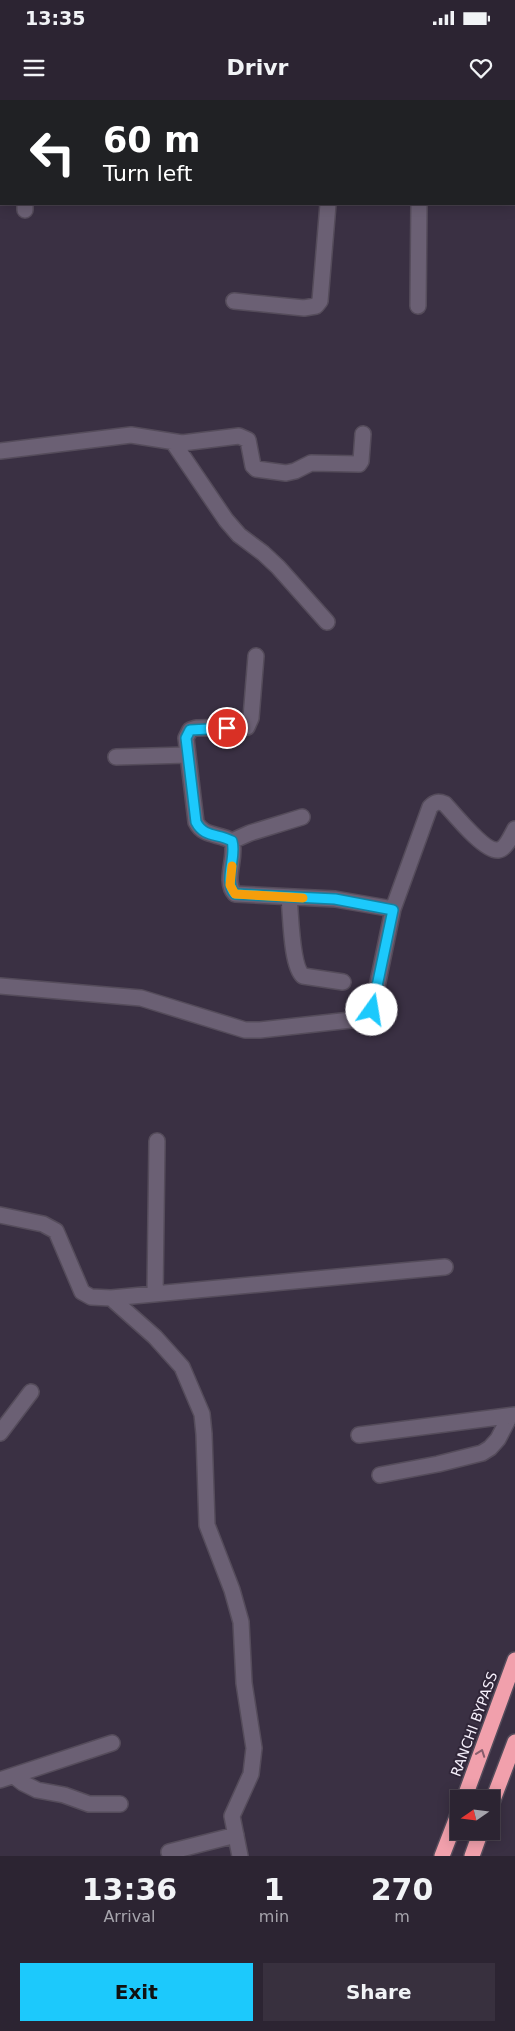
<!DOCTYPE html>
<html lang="en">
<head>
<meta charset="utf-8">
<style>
	body { margin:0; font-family:"DejaVu Sans",sans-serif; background:#38303e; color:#f1f3f6; height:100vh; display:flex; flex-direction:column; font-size:19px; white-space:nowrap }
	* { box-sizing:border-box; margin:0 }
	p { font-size:16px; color:#a6a4ac }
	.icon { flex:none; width:28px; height:28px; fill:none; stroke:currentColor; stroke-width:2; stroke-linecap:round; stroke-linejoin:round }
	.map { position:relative; height:1756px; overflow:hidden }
	.panel { display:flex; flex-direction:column; background:#2c2432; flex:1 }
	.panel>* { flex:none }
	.banner { position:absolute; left:0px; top:0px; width:515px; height:105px; box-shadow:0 2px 12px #0003,0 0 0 1px #48414d; background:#202124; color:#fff; overflow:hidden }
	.needle { width:32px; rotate:256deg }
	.tools { position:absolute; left:450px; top:1690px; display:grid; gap:10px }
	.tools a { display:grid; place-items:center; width:50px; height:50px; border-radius:0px; background:#2c2432; box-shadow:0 2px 12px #0003,0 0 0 1px #48414d; font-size:25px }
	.pin { position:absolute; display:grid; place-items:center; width:42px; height:42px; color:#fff; margin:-21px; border:2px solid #fff; border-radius:50%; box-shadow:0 1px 5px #0007 }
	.me { position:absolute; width:55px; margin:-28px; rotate:13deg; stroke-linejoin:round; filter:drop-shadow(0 0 4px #0008) }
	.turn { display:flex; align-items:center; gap:18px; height:105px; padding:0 20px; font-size:22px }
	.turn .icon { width:65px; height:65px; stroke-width:2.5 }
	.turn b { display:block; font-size:35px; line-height:42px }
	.eta { display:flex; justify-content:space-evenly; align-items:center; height:85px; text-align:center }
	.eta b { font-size:30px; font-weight:800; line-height:35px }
	.cta { display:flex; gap:10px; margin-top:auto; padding:10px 20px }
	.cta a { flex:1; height:58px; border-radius:0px; background:#1cc9fc; color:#111; font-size:20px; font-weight:800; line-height:58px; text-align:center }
	.cta a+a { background:#38303e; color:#f1f3f6 }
	.status { display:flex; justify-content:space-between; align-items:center; height:35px; padding:0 25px; background:#2c2432; direction:ltr }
	.status svg { height:14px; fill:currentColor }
	header { display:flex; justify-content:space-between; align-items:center; height:65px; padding:0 20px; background:#2c2432; font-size:22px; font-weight:800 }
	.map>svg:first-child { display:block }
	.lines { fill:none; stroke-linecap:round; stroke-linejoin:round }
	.minor-casing { stroke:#554c5b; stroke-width:18 }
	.major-casing { stroke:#554c5b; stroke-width:18 }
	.highway-casing { stroke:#554c5b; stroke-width:18 }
	.minor { stroke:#6b6074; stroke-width:15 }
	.major { stroke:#bb8696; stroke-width:15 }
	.highway { stroke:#f1a0ac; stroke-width:15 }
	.oneway { stroke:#875d6c }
	.route-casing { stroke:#1283a4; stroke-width:12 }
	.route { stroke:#1cc9fc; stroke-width:9 }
	.slow { stroke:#f59e0b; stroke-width:9 }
	.labels { text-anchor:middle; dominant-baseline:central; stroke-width:4; stroke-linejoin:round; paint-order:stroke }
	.street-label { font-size:14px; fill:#f5effb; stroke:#302638 }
</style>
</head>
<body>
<div class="status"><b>13:35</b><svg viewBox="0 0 49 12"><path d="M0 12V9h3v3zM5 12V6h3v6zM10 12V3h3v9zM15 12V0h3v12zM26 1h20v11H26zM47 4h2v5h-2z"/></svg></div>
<header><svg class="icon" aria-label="menu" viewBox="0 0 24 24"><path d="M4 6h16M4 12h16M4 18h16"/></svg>Drivr<svg class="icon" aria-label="heart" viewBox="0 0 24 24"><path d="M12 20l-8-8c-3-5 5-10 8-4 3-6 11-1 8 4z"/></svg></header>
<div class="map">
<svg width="515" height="1756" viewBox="0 0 515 1756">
	<rect width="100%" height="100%" fill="#3a3043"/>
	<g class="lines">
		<defs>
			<path id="minor" d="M18,0V1
				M346,0V1
				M221,1V0
				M25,104V110
				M234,201L304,208L316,206L320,201L328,104
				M418,206L419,104
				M173,342L226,420L239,435L263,453L278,467L327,522
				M0,351L131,335L182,343L239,336L248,340L253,366L256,369L286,373L295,371L311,363L359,364L361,361L363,334
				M256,556L251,618L247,627L196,628L190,630L186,638L196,722C203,737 219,733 232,741C237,757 223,781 235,794L335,799L393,809L430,707C435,702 438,701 445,704C454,714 485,752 498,750C506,749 511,736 515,729
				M116,657L187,655
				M232,741L250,733L302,717
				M289,798C291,814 291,866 303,876L343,882
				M0,886L141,898L245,930H260L360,919L368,915L373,906L393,809
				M0,1115L43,1124L56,1131L82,1192L91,1197L111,1198L155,1237L182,1267L202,1314L204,1334L207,1425L232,1490L241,1522L244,1583L254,1648L251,1674L232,1716L240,1756
				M155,1194L157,1041
				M111,1198L445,1167
				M0,1333L31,1292
				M359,1335L515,1315
				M380,1375L438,1364L482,1353L490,1348L498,1339L510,1316
				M14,1676L23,1683L37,1690L64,1695L89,1704H120
				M0,1680L112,1643
				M169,1752L236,1735"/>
			<path id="major" d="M157,0L172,1
				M514,65H515"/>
			<path id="highway" d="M464,1699L515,1560
				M491,1705L515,1642
				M442,1756L459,1712
				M472,1756L481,1731"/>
		</defs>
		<use href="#minor" class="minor-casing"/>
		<use href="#major" class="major-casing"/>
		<use href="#highway" class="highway-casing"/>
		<use href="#minor" class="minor"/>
		<use href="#major" class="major"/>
		<use href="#highway" class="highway"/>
	</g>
	<defs><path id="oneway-chevron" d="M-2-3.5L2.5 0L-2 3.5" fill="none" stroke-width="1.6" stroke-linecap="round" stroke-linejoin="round" transform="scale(1.25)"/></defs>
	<use class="oneway" href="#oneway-chevron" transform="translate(481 1653) rotate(-70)"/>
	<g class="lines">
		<defs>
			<path id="route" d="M227,628L190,630L186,638L196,722C204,738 218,733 232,741C237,757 223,781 235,794L335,799L393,810L372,910"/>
		</defs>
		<use href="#route" class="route-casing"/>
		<use href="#route" class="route"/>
		<path class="slow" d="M232,766L230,785L235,794L303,798"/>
	</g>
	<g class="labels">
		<g class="street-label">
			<text transform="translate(474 1624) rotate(-70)">RANCHI BYPASS</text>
		</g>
	</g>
</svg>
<div class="tools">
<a><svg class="needle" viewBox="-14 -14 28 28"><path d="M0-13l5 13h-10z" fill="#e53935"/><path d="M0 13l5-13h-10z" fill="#a6a4ac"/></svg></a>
</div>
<div class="pin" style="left:227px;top:628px;background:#d93025"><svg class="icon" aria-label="arrive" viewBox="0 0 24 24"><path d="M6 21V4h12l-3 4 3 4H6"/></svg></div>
<svg class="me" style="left:372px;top:910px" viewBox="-20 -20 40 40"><circle r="19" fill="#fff"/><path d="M0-13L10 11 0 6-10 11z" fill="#1cc9fc"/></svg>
<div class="banner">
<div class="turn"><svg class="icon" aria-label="left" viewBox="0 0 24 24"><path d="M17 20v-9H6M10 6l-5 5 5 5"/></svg><div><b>60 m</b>Turn left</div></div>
</div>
</div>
<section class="panel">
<div class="eta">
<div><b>13:36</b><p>Arrival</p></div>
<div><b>1</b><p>min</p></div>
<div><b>270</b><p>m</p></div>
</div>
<div class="cta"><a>Exit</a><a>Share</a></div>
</section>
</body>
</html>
